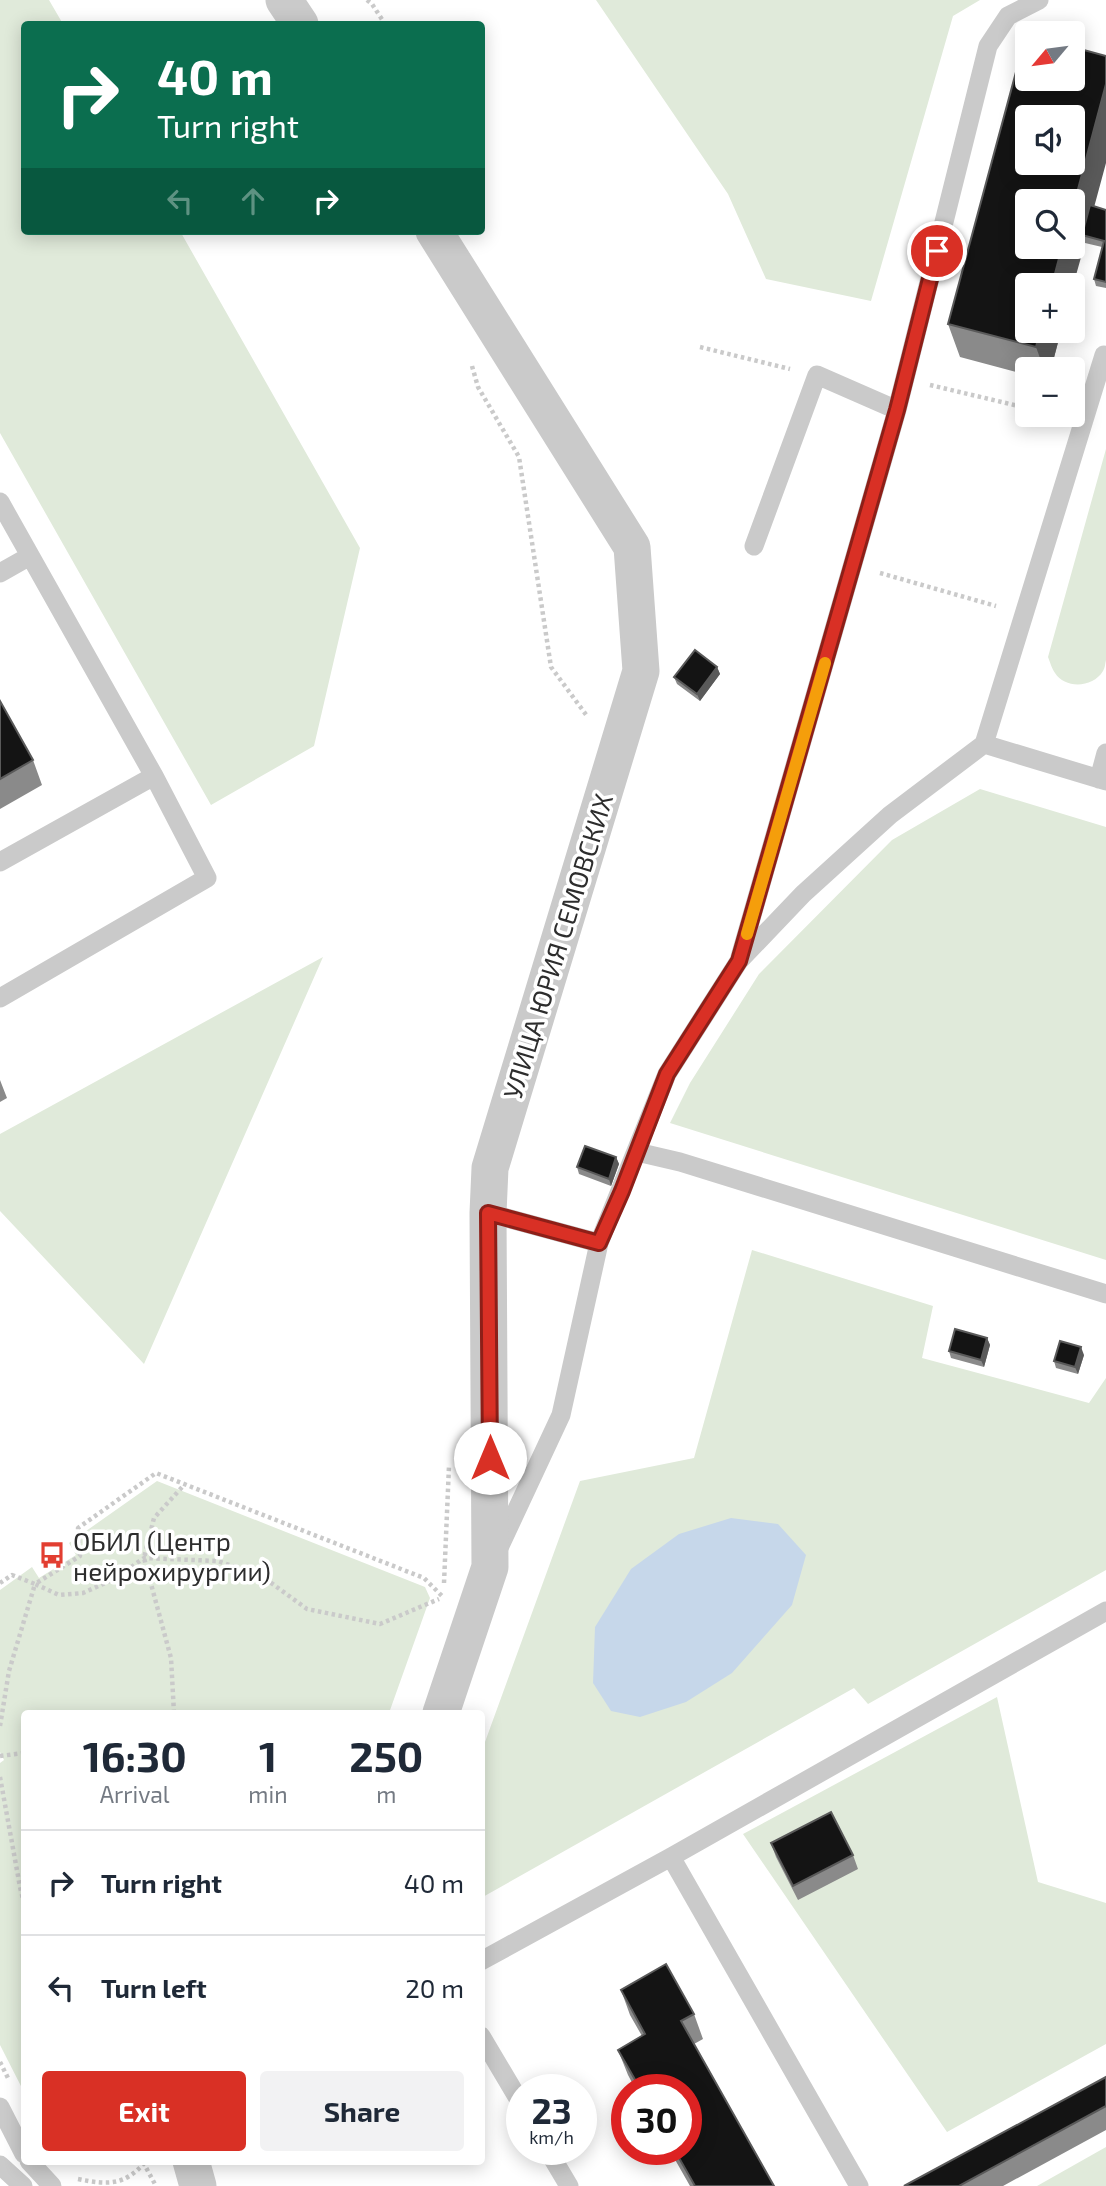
<!DOCTYPE html>
<html lang="en">
<head>
<meta charset="utf-8">
<style>
	body { margin:0; font-family:"Exo 2",sans-serif; background:#f2f2f3; color:#1f2937; height:100vh; display:flex; flex-direction:column; font-size:26px; white-space:nowrap }
	* { box-sizing:border-box; margin:0 }
	p { font-size:23px; color:#747a83 }
	.icon { flex:none; width:38px; height:38px; fill:none; stroke:currentColor; stroke-width:2; stroke-linecap:round; stroke-linejoin:round }
	.map { position:relative; flex:1; overflow:hidden }
	.drawer { position:absolute; left:21px; top:1710px; width:464px; height:455px; display:flex; flex-direction:column; background:#fff; border-radius:7px; box-shadow:0 4px 18px #0003 }
	.drawer>* { flex:none }
	.top-card { position:absolute; left:21px; top:21px; width:464px; height:214px; border-radius:7px; box-shadow:0 4px 18px #0003; background:#0b6e4f; color:#fff; overflow:hidden }
	.needle { width:46px; rotate:241deg }
	.fabs { position:absolute; left:1015px; top:21px; display:grid; gap:14px }
	.fabs a { display:grid; place-items:center; width:70px; height:70px; border-radius:7px; background:#fff; box-shadow:0 4px 18px #0003; font-size:35px }
	.speed { position:absolute; left:506px; top:2074px; display:flex; gap:14px; font-size:35px; font-weight:700; text-align:center }
	.speed>* { display:grid; place-content:center; width:91px; height:91px; border-radius:50%; background:#fff; box-shadow:0 4px 18px #0003; line-height:1 }
	.speed small { font-size:18px; font-weight:400 }
	.speed .limit { border:10px solid #d22; background:#fff; color:#111 }
	.pin { position:absolute; display:grid; place-items:center; width:60px; height:60px; color:#fff; margin:-30px; border:4px solid #fff; border-radius:50%; box-shadow:0 2px 7px #0007 }
	.me { position:absolute; width:77px; margin:-38px; rotate:0deg; stroke-linejoin:round; filter:drop-shadow(0 0 5px #0008) }
	.turn { display:flex; align-items:center; gap:24px; height:147px; padding:0 21px; font-size:32px }
	.turn .icon { width:91px; height:91px; stroke-width:2.5 }
	.turn b { display:block; font-size:49px; line-height:60px }
	.lanes { display:flex; align-items:center; height:66px; padding:0 21px; background:#0003; justify-content:center; gap:35px; direction:ltr }
	.lanes .off { opacity:.35 }
	.eta { display:flex; justify-content:space-evenly; align-items:center; height:119px; text-align:center }
	.eta b { font-size:42px; font-weight:700; line-height:49px }
	.cta { display:flex; gap:14px; margin-top:auto; padding:14px 21px }
	.cta a { flex:1; height:80px; border-radius:7px; background:#d93025; color:#fff; font-size:28px; font-weight:700; line-height:80px; text-align:center }
	.cta a+a { background:#f2f2f3; color:#1f2937 }
	ul { padding:0; list-style:none }
	li { display:flex; align-items:center; gap:21px; height:105px; padding:0 21px; border-top:2px solid #e0e1e3 }
	li div { flex:1 }
	li b { display:block; font-size:26px }
	li em { font-style:normal }
	.map>svg:first-child { display:block }
	.green { fill:#e0eada }
	.water { fill:#c6d7ea }
	.lines { fill:none; stroke-linecap:round; stroke-linejoin:round }
	.path { stroke:#cacaca; stroke-width:4.5; stroke-dasharray:3.5 3.5; stroke-linecap:butt }
	.service { stroke:#cacaca; stroke-width:19 }
	.minor { stroke:#cacaca; stroke-width:37 }
	.wall { fill:#8a8a8a }
	.shaded-wall { fill:#5a5a5a }
	.building { fill:#141414; stroke:#5a5a5a; stroke-width:2; fill-rule:evenodd }
	.route-casing { stroke:#8d1f18; stroke-width:18 }
	.route { stroke:#d93025; stroke-width:12 }
	.slow { stroke:#f59e0b; stroke-width:12 }
	.labels { text-anchor:middle; dominant-baseline:central; stroke-width:7; stroke-linejoin:round; paint-order:stroke }
	.street-label { font-size:26px; fill:#2d2d2d; stroke:#fff }
	.poi-label { font-size:26px; fill:#2d2d2d; stroke:#fff; text-anchor:start }
</style>
</head>
<body>
<div class="map">
<svg width="1106" height="2186" viewBox="0 0 1106 2186">
	<rect width="100%" height="100%" fill="#fff"/>
	<path class="green" d="M0,0H49L63,24H24V231H180L360,548L314,746L211,805L0,433Z
		M596,0H980L953,16L871,301L766,279L728,194Z
		M1106,449V660C1105,664 1105,668 1103,671C1093,688 1065,689 1055,673C1052,669 1050,662 1048,657Z
		M980,789L1106,827V1260L670,1123L690,1083L759,974L892,840Z
		M323,957L144,1364L0,1211V1134Z
		M752,1250L933,1306L922,1358L1089,1403L1106,1378V1570L868,1704L854,1688L481,1898V1753L580,1481L694,1458Z
		M157,1481L425,1587L430,1598L389,1713H24V2092L0,2045V1763L4,1760L0,1752V1590L32,1567L39,1578L76,1555L69,1543Z
		M997,1697L1038,1882L1106,1903V2044L947,2132L743,1834Z
		M1106,2147V2186H1037Z"/>
	<path class="water" d="M731,1518L778,1524L806,1555L792,1605L732,1673L686,1702L640,1717L611,1711L593,1683L595,1627L631,1569L679,1534Z"/>
	<g class="lines">
		<path class="path" d="M367,0L372,4L385,24
			M700,347L790,369
			M472,366L478,387L519,457L551,667L587,716
			M930,385L1027,408
			M880,573L996,606
			M0,1583L12,1575L35,1584L80,1556L78,1528L156,1473L424,1578L442,1596
			M444,1583L449,1466
			M174,1713L171,1658L144,1558L154,1518L184,1485
			M0,1726L9,1671L35,1584L59,1595L83,1593L114,1579L144,1558L218,1561L263,1577L307,1609L380,1624L439,1599
			M0,1756L24,1753
			M0,1777L20,1887L24,1903
			M0,2062L9,2080
			M143,2162L156,2186
			M78,2179C108,2185 125,2186 146,2161"/>
		<path class="service" d="M0,502L154,776L0,862
			M754,546L817,375L897,410
			M0,573L30,556
			M984,744L1106,781
			M1099,779L1106,753
			M740,957L897,410L988,46L1008,16L1039,0
			M0,998L207,878L154,776
			M637,1152L680,1162L1106,1294
			M488,1213L599,1243
			M498,1550L561,1415L599,1243L667,1074L739,961L803,894L890,815L984,744L1104,355L1106,356
			M671,1857L859,2186
			M481,1961L671,1857L1106,1611
			M481,2036L522,2105
			M0,2107L24,2154
			M547,2149L569,2186
			M29,2161L52,2186
			M0,2165L23,2186"/>
		<path class="minor" d="M284,0L300,24
			M434,231L632,547L641,671L490,1168L488,1213L490,1567L441,1713
			M191,2161L198,2186"/>
	</g>
	<path class="wall" d="M1094,207L1106,210V288L1096,286L1094,279L1102,247L1085,243L1027,331H1061L1051,369H1027V375L960,357L948,324Z
		M717,667L720,674L700,701L677,684L674,677Z
		M0,701L33,760L42,785L0,809Z
		M0,1080L7,1098L0,1102Z
		M616,1157L619,1164L611,1186L579,1174L577,1167Z
		M987,1338L990,1345L984,1367L951,1358L949,1351Z
		M1084,1355L1078,1374L1056,1368L1054,1361Z
		M771,1843L853,1855L858,1869L798,1900L776,1857Z
		M621,1990L694,2014L703,2039L694,2044L774,2186H690L669,2149H686V2090H636L628,2075L618,2050L642,2036L630,2015Z
		M1106,2077V2130L1003,2186H904Z"/>
	<path class="shaded-wall" d="M1106,84V163L1086,237L1082,235L1085,243L1073,286V285H1052L1062,247H1073V208Z
		M1040,331H1061L1051,369H1044L1036,347Z
		M717,667L720,674L700,701L697,694Z
		M616,1157L619,1164L611,1186L609,1179Z
		M987,1338L990,1345L984,1367L981,1360Z
		M1081,1347L1084,1355L1078,1374L1075,1367Z"/>
	<path class="building" d="M1026,35H1027V79H1073V47L1106,56V84L1073,208V201H1027V247H1062L1052,285H1027V331H1040L1036,347L948,324ZM1027,117H1073V163H1027Z
		M1090,205L1106,210V282L1094,279L1104,241L1082,235Z
		M695,650L717,667L697,694L674,677Z
		M0,701L33,760L0,779Z
		M585,1146L616,1157L609,1179L577,1167Z
		M955,1329L987,1338L981,1360L949,1351Z
		M1060,1341L1081,1347L1075,1367L1054,1361Z
		M831,1812L853,1855L793,1886L771,1843Z
		M666,1964L694,2014L681,2021L774,2186H695L674,2149H686V2090H641L618,2050L645,2034L621,1990Z
		M1106,2077V2106L959,2186H904Z"/>
	<g class="lines">
		<defs>
			<path id="route" d="M490,1458L488,1213L599,1243L622,1191L667,1074L739,961L897,410L937,251"/>
		</defs>
		<use href="#route" class="route-casing"/>
		<use href="#route" class="route"/>
		<path class="slow" d="M747,934L825,663"/>
	</g>
	<defs>
		<symbol id="bus-bare" viewBox="-9 -9 18 18"><path d="M-5-6H5V4H4V6H2V4H-2V6H-4V4H-5ZM-3.5-4V0h7V-4ZM-3.5 1.2v1.5H-2V1.2ZM2 1.2v1.5H3.5V1.2Z" fill="#e23e31" stroke="#fff" stroke-width="2.5" paint-order="stroke"/></symbol>
	</defs>
	<g fill-rule="evenodd">
		<use href="#bus-bare" x="33" y="1536" width="38" height="38"/>
	</g>
	<g class="labels">
		<g class="street-label">
			<text transform="translate(557 946) rotate(-73)">УЛИЦА ЮРИЯ СЕМОВСКИХ</text>
		</g>
		<g class="poi-label">
			<text x="73" y="1540">ОБИЛ (Центр<tspan x="73" dy="30">нейрохирургии)</tspan></text>
		</g>
	</g>
</svg>
<div class="fabs">
<a><svg class="needle" viewBox="-14 -14 28 28"><path d="M0-13l5 13h-10z" fill="#e53935"/><path d="M0 13l5-13h-10z" fill="#747a83"/></svg></a>
<a><svg class="icon" aria-label="sound" viewBox="0 0 24 24"><path d="M4 9h4l5-4v14l-5-4H4zM17 9q2 3 0 6"/></svg></a>
<a><svg class="icon" aria-label="search" viewBox="0 0 24 24"><circle cx="10" cy="10" r="6"/><path d="M15 15l6 6"/></svg></a>
<a>+</a>
<a>−</a>
</div>
<div class="speed"><div>23<small>km/h</small></div><div class="limit">30</div></div>
<div class="pin" style="left:937px;top:251px;background:#d93025"><svg class="icon" aria-label="arrive" viewBox="0 0 24 24"><path d="M6 21V4h12l-3 4 3 4H6"/></svg></div>
<svg class="me" style="left:490px;top:1458px" viewBox="-20 -20 40 40"><circle r="19" fill="#fff"/><path d="M0-13L10 11 0 6-10 11z" fill="#d93025"/></svg>
<div class="top-card">
<div class="turn"><svg class="icon" aria-label="right" viewBox="0 0 24 24"><path d="M7 20v-9h11M14 6l5 5-5 5"/></svg><div><b>40 m</b>Turn right</div></div>
<div class="lanes"><svg class="icon off" aria-label="left" viewBox="0 0 24 24"><path d="M17 20v-9H6M10 6l-5 5 5 5"/></svg><svg class="icon off" aria-label="ahead" viewBox="0 0 24 24"><path d="M12 20V5M6 11l6-6 6 6"/></svg><svg class="icon" aria-label="right" viewBox="0 0 24 24"><path d="M7 20v-9h11M14 6l5 5-5 5"/></svg></div>
</div>
<section class="drawer">
<div class="eta">
<div><b>16:30</b><p>Arrival</p></div>
<div><b>1</b><p>min</p></div>
<div><b>250</b><p>m</p></div>
</div>
<ul>
<li><svg class="icon" aria-label="right" viewBox="0 0 24 24"><path d="M7 20v-9h11M14 6l5 5-5 5"/></svg><div><b>Turn right</b></div><em>40 m</em></li>
<li><svg class="icon" aria-label="left" viewBox="0 0 24 24"><path d="M17 20v-9H6M10 6l-5 5 5 5"/></svg><div><b>Turn left</b></div><em>20 m</em></li>
</ul>
<div class="cta"><a>Exit</a><a>Share</a></div>
</section>
</div>
</body>
</html>
